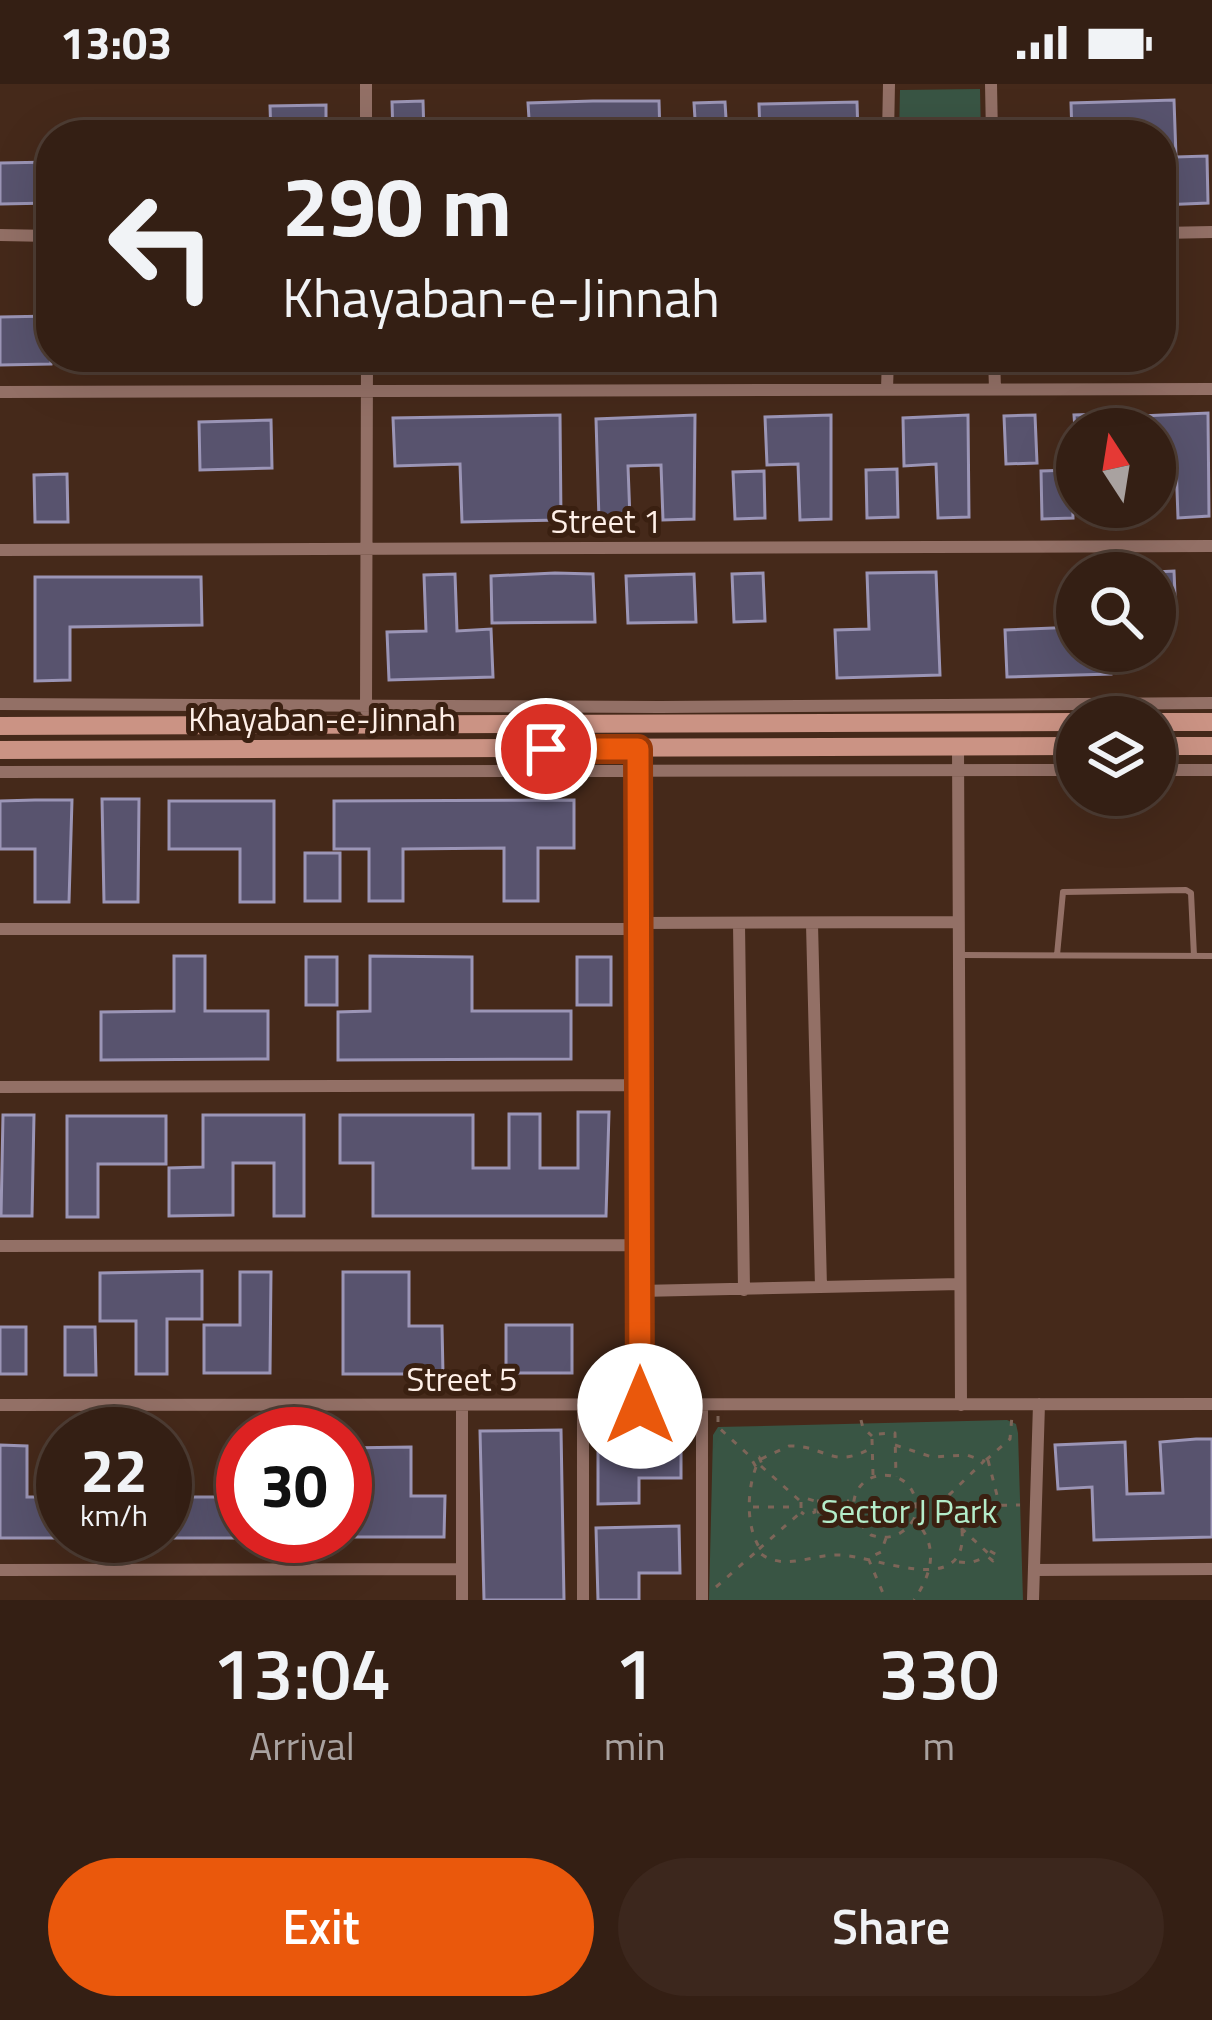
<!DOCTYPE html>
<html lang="en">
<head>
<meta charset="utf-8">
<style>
	body { margin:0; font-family:"Titillium Web",sans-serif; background:#3c271d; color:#f1f3f6; height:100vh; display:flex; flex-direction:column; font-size:45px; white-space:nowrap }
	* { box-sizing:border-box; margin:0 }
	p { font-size:39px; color:#a9a2a0 }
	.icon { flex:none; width:66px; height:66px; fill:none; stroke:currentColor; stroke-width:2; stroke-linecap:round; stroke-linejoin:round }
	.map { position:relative; height:1516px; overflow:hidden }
	.sheet { display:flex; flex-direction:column; background:#341f14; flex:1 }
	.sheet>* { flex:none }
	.top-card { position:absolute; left:36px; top:36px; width:1140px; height:252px; border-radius:48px; box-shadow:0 12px 48px #0002,0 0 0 3px #4e3d34; background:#341f14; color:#f1f3f6; overflow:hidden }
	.needle { width:78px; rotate:348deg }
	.fabs { position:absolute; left:1056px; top:324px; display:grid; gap:24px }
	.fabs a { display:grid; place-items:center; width:120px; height:120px; border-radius:50%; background:#341f14; box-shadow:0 12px 48px #0002,0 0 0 3px #4e3d34; font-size:60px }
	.speed { position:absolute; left:36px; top:1323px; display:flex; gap:24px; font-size:60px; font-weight:700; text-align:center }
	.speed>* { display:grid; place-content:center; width:156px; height:156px; border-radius:50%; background:#341f14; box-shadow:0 12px 48px #0002,0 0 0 3px #4e3d34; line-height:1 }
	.speed small { font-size:30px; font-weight:400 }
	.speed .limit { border:18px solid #d22; background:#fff; color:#111 }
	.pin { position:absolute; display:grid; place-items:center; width:102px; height:102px; color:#fff; margin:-51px; border:6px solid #fff; border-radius:50%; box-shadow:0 3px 12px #0007 }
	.me { position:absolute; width:132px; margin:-66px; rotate:0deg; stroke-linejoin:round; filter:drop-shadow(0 0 9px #0008) }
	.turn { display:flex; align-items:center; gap:42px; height:252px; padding:0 48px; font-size:54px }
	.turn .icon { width:156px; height:156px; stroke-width:2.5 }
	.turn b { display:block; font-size:84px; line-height:102px }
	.eta { display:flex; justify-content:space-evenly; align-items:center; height:204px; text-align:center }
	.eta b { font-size:72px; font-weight:600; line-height:84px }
	.action { display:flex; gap:24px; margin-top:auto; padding:24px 48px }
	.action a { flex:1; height:138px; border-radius:72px; background:#ea580c; color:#fff; font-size:48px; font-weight:600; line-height:138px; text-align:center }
	.action a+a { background:#3c271d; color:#f1f3f6 }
	.status { display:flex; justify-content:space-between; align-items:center; height:84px; padding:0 60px; background:#341f14; direction:ltr }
	.status svg { height:33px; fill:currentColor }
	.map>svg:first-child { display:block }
	.green { fill:#395544 }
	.building { fill:#58536e; stroke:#9b95b6; stroke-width:3 }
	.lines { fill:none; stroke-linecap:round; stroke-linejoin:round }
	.path { stroke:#7d6558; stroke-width:3; stroke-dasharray:6 9; stroke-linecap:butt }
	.service { stroke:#937066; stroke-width:6 }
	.minor { stroke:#937066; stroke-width:12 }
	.secondary { stroke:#cb9384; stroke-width:18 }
	.route-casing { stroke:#983908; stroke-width:30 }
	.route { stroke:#ea580c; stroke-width:21 }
	.labels { text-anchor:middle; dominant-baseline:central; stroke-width:10; stroke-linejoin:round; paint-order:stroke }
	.street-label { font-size:33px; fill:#fff0e8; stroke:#3a2011 }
	.park-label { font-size:33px; fill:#b4edca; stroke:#3a2011 }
</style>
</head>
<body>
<div class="status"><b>13:03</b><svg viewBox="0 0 49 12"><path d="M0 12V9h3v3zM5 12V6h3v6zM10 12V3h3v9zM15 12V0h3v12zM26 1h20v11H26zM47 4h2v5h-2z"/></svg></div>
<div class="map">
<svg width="1212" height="1516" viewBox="0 0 1212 1516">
	<rect width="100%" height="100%" fill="#45291a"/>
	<path class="green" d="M980,5L981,51H899L900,6Z
		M895,273H984V289L895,290Z
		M1007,1336L1016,1340L1018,1349L1023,1516H709L713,1351L718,1343Z"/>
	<path class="building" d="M1174,16L1176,73L1207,72L1208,119L1161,121V51H1072L1071,19Z
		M423,17L424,51H393L392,18Z
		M593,17H659L660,51H530L528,19Z
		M725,18L727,51H696L694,19Z
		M857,18L858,51H760L759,20Z
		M326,21V51H271L270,22Z
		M51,78V119L0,120V79Z
		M51,232V280L0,281V233Z
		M1208,329L1209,432L1178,434L1176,378L1155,379V345H1141V332Z
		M1105,330L1106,345H1075L1074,331Z
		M560,331L561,436L462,438L460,380L395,382L393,334Z
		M695,331L694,435L663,436L661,381L628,382L630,435L599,436L596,335Z
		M831,331V435L800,436L798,380L767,381L765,333Z
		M968,331L969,433L938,434L936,380L904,382L903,334Z
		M1035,331L1037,379L1006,380L1004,332Z
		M271,336L272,384L200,386L199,338Z
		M897,385L898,433L867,434L866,386Z
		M1072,386L1073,434L1042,435L1041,387Z
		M764,387L765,434L735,435L733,388Z
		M67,390L68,438H35L34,391Z
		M1174,487L1176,535H1155V488Z
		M936,488L940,591L837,594L835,546L869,545L867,489Z
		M555,489L593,490L595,538L492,539L491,492Z
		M763,489L765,537L734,538L732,490Z
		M455,490L457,547L491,545L493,593L389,596L387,548L426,547L424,491Z
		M694,490L696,538L628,539L626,492Z
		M35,493H201L202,541L70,543V596L35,597Z
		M1077,543V567H1110L1111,590L1007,593L1005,546Z
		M102,715H139L138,818H104Z
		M35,716H72L69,818H35V765H0V717Z
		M574,716V764H538V817H504V764L403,765V817H369V765H334V717Z
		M169,717H274V818H240V765H169Z
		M305,769H340V817H305Z
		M174,872H205V927H268V975L101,976V928L174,927Z
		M370,872L472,873V927H571V975L338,976V928L370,927Z
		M306,873H337V921H306Z
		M577,873H611V921H577Z
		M578,1028H609L606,1132H373V1079H340V1031H473V1084H509V1030H540V1084H578Z
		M3,1031H34L32,1132H1Z
		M203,1031H304V1132H274V1079H233V1131L169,1132V1084L203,1083Z
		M67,1032H166V1080H98V1133H67Z
		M202,1187V1235H167V1290H136V1237H100V1189Z
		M240,1188H271L270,1289H204V1241H240Z
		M343,1188H409V1242H442L443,1290H343Z
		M506,1241H572V1289H506Z
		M0,1243H26V1290H0Z
		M65,1243H95L96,1291H65Z
		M561,1346L564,1516H484L480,1347Z
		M681,1348V1394H639V1419L598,1420V1349Z
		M1196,1355H1212V1453L1094,1456L1092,1403L1058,1405L1055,1361L1125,1358L1127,1410L1163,1409L1160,1358Z
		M0,1361L27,1362V1413H62L61,1454H0Z
		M411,1363V1412H445L444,1453H345V1364Z
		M167,1413H236L235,1454H167Z
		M679,1442L680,1489H639V1516H598L596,1444Z"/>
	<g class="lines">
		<path class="path" d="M718,1332V1343L753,1375
			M861,1336L863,1344L872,1352
			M895,1361L932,1373L967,1371L984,1377L947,1413
			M759,1373L762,1380L756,1383L752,1376Z
			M761,1375L789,1362C826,1361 832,1387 873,1363
			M986,1376L1010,1355L1012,1332
			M988,1376L999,1419
			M761,1382L799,1416
			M756,1383C747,1407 746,1441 759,1463
			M873,1391L872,1355L877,1350L895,1349L896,1393
			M817,1417H849
			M918,1417L938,1416
			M956,1422L1020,1421
			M753,1423H797
			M817,1428L849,1427
			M918,1428L949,1431L955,1425L954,1417L943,1414L938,1420L939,1428
			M950,1434L988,1469
			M914,1435C904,1451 889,1457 871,1451L855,1435C841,1376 929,1377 914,1435C939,1461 933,1488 914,1516
			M886,1454L881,1468L868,1474L886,1516
			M759,1465L801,1428V1417L805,1414L815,1417V1428L805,1431L801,1428
			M990,1467L997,1471L993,1477L987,1472Z
			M959,1478L970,1479L984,1474
			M716,1503L757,1467C783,1489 810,1470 840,1471C877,1472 968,1516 962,1446"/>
		<path class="service" d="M962,871L1212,872
			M1057,871L1063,808L1186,806L1191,809L1194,872"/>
		<path class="minor" d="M366,0V51
			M991,0L992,51
			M888,51L889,0
			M1161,149L1212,148
			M0,151L51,152
			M994,273L995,305
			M887,305L888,273
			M0,308L1212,305
			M0,466L1212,462
			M0,620L660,623L1212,619
			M366,626L367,273
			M958,662L961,1321
			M637,665L641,1322
			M1155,686H1212
			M0,688L1077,686
			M638,839L957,838
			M739,840L744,1206
			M812,840L821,1203
			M0,845H638
			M0,1003L641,1001
			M0,1162L641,1161
			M640,1207L960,1200
			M0,1321L1212,1320
			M702,1321V1516
			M0,1486L461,1485
			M1034,1486L1212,1485
			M462,1516V1322
			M583,1516V1322
			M1033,1516L1039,1320"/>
		<path class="secondary" d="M1155,638H1212
			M0,642L1077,638
			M1155,662H1212
			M0,666L1077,662"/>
	</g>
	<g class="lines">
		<defs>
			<path id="route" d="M546,665H638L640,1322"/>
		</defs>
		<use href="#route" class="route-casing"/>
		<use href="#route" class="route"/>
	</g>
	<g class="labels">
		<g class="street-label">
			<text x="606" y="437">Street 1</text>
			<text x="322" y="635">Khayaban-e-Jinnah</text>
			<text x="462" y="1295">Street 5</text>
		</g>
		<g class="park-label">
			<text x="909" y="1427">Sector J Park</text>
		</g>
	</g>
</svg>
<div class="fabs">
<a><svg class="needle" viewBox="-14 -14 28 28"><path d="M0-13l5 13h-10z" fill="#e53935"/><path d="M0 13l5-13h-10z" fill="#a9a2a0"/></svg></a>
<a><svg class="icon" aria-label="search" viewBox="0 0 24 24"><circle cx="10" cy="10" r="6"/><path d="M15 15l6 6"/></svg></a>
<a><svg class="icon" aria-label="layers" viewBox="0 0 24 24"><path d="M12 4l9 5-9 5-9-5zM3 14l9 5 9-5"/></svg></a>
</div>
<div class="speed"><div>22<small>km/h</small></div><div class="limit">30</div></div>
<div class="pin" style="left:546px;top:665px;background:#d93025"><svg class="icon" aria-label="arrive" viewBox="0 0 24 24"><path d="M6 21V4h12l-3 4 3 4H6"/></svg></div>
<svg class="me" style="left:640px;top:1322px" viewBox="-20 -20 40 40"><circle r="19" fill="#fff"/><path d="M0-13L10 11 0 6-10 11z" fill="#ea580c"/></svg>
<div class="top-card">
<div class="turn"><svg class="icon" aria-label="left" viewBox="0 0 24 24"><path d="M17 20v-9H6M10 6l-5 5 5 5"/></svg><div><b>290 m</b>Khayaban-e-Jinnah</div></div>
</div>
</div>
<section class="sheet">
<div class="eta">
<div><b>13:04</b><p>Arrival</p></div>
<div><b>1</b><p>min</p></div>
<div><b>330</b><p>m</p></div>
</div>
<div class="action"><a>Exit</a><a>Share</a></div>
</section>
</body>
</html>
